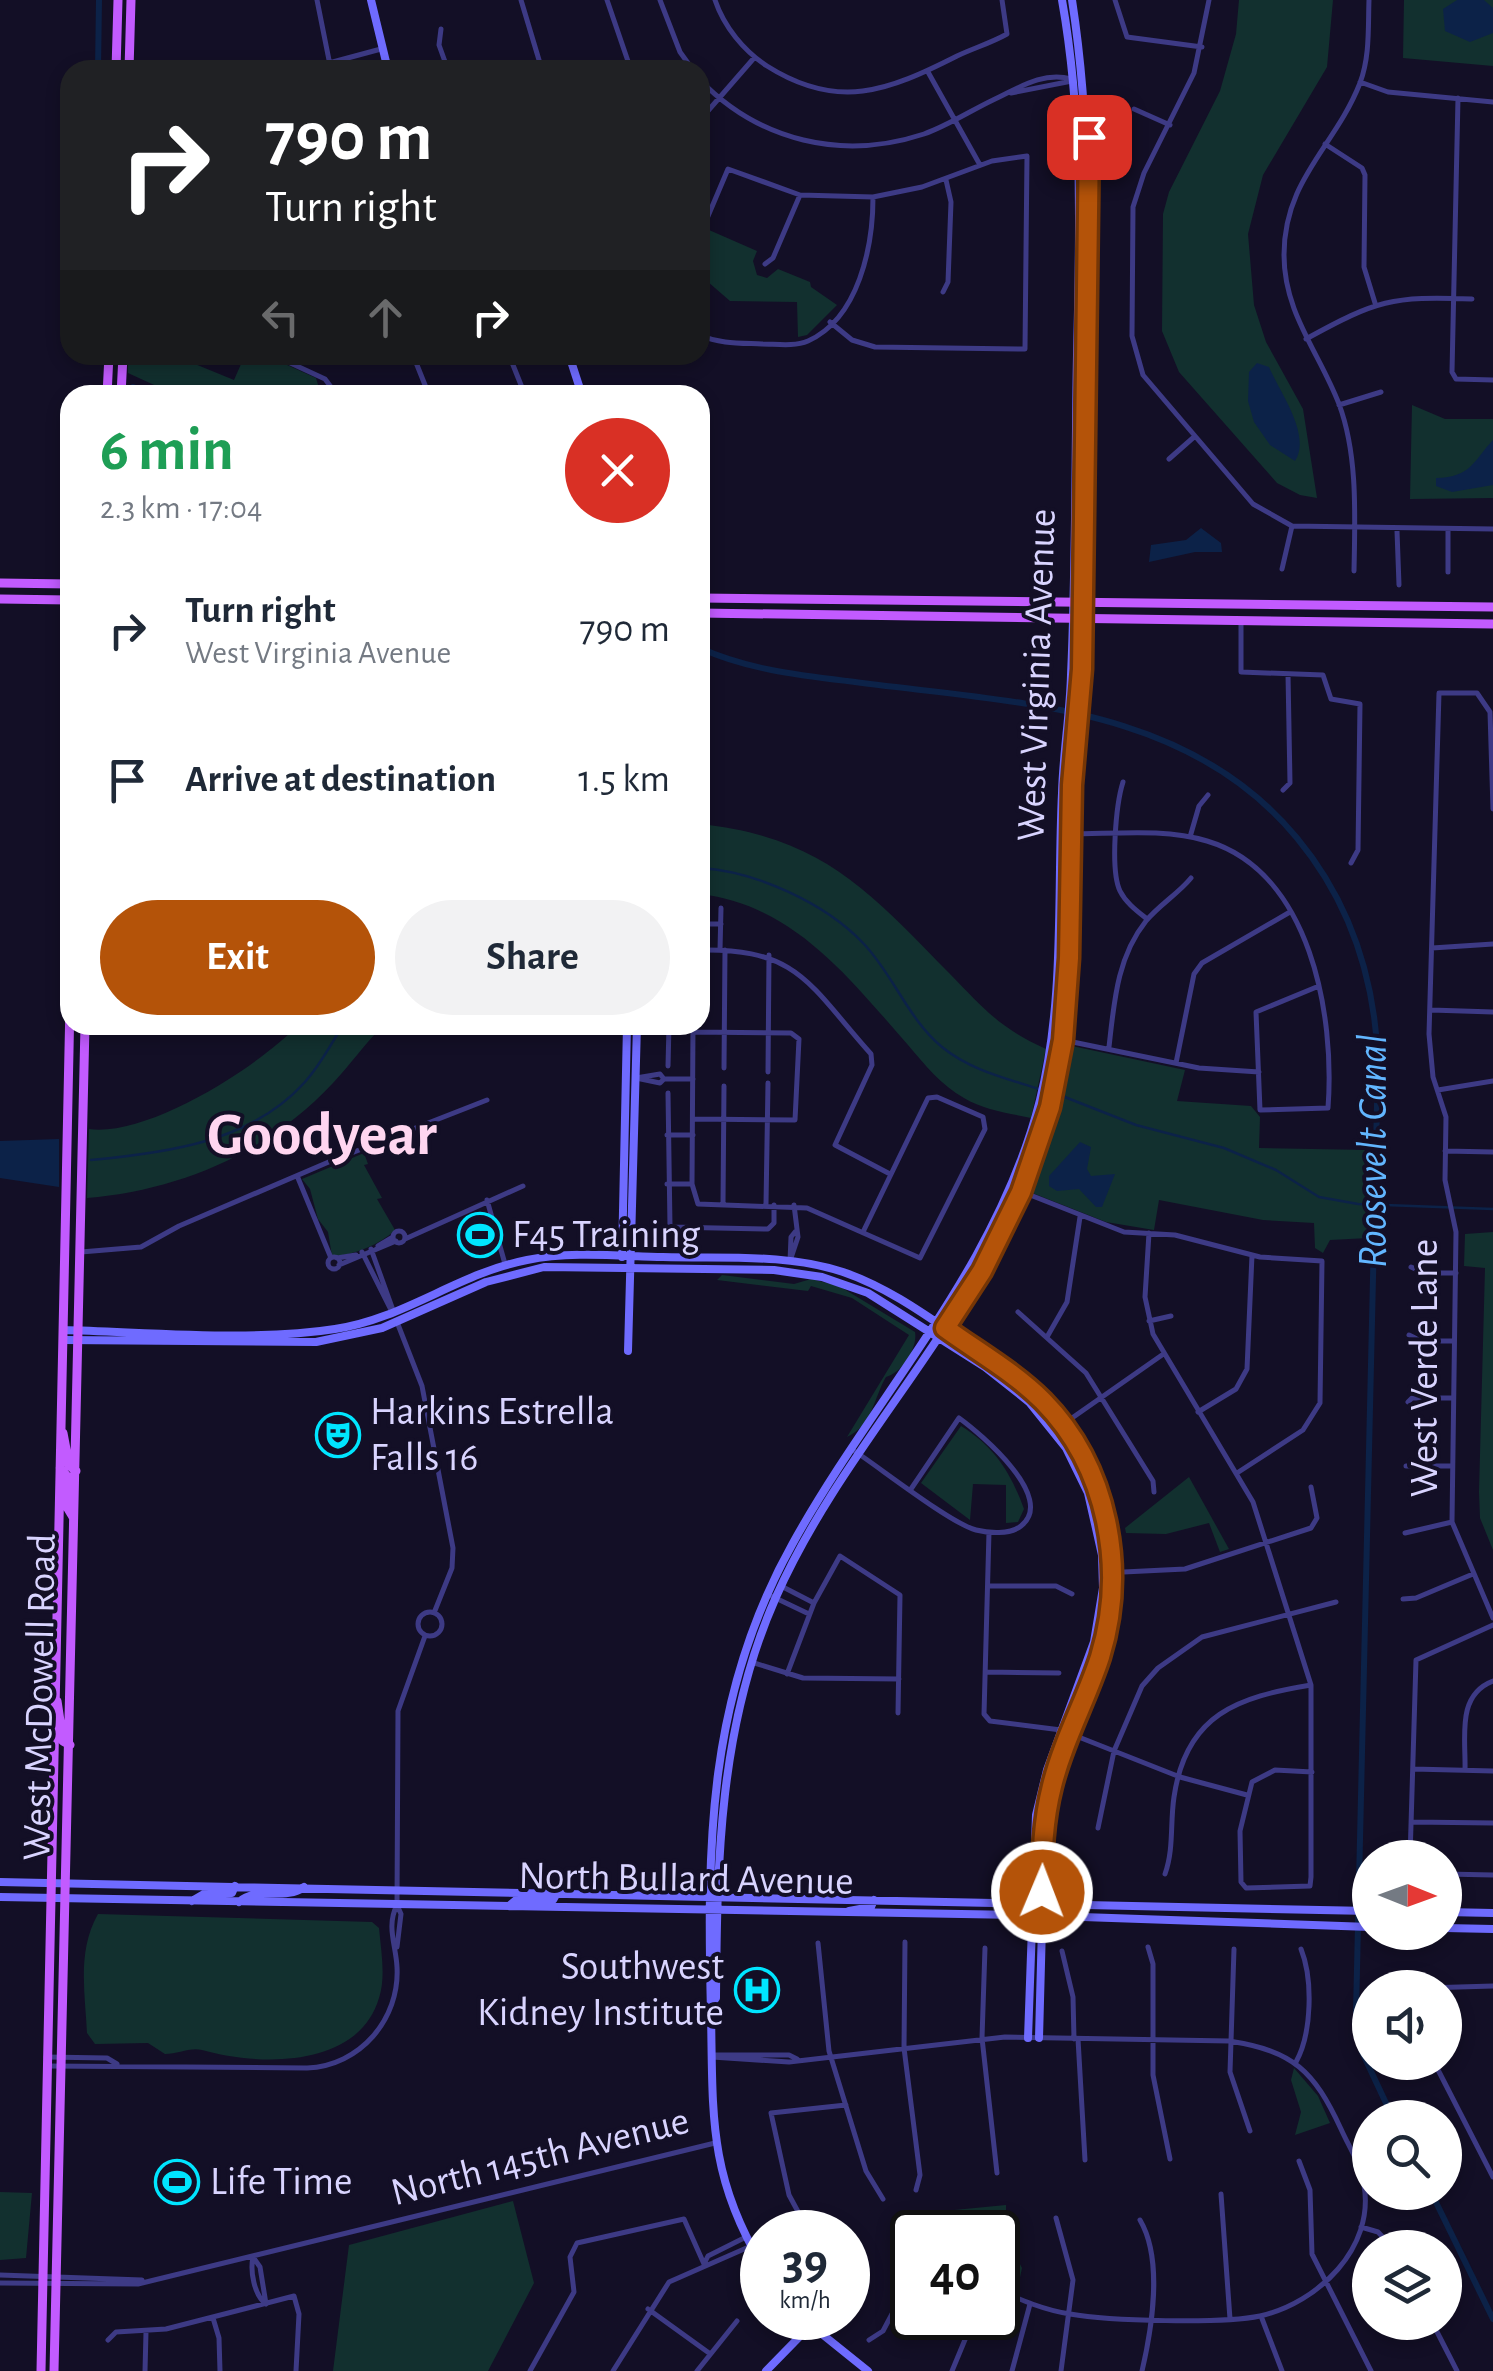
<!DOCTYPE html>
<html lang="en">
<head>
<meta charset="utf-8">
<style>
	body { margin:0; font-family:"Alegreya Sans",sans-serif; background:#f2f2f3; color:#1f2937; height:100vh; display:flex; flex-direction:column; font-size:38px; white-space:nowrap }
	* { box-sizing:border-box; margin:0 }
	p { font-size:32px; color:#747a83 }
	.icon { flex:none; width:55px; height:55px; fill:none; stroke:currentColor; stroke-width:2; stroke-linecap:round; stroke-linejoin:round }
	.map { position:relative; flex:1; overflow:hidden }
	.details { position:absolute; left:60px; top:385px; width:650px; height:650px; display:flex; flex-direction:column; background:#fff; border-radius:30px; box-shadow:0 5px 15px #0003 }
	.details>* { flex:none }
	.guide { position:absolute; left:60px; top:60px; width:650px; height:305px; border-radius:30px; box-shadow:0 5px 15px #0003; background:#202124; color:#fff; overflow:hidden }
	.needle { width:65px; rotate:91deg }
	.buttons { position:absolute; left:1352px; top:1840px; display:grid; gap:20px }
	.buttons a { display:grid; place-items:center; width:110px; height:110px; border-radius:50%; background:#fff; box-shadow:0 5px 15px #0003; font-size:50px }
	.speed { position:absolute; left:740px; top:2210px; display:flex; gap:20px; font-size:50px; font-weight:700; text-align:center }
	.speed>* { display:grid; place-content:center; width:130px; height:130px; border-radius:50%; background:#fff; box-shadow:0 5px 15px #0003; line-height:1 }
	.speed small { font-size:25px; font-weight:400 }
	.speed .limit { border:5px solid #111; border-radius:15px; background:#fff; color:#111 }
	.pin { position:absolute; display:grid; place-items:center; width:85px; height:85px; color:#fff; margin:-42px; border-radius:20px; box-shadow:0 5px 15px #0006 }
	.me { position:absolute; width:110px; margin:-55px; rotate:1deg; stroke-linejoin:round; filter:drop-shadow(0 0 8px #0008) }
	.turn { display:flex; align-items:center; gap:35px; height:210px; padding:0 40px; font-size:45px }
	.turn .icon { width:130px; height:130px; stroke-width:2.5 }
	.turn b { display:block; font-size:70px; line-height:85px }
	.lanes { display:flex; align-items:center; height:95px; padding:0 40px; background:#0003; justify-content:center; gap:50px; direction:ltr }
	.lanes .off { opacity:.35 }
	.round { display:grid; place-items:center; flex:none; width:105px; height:105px; border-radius:52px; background:#f2f2f3 }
	.head { display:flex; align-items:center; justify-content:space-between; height:170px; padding:0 40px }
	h1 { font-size:60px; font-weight:700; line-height:75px; color:#1e9e55 }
	.button { display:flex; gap:20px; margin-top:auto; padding:20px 40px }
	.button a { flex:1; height:115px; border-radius:60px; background:#b45309; color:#fff; font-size:40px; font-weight:700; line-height:115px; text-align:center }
	.button a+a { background:#f2f2f3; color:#1f2937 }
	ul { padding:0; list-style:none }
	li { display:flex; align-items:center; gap:30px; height:150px; padding:0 40px }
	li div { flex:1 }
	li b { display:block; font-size:38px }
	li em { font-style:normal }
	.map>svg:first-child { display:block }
	.green { fill:#12302f }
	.water { fill:#0c2248 }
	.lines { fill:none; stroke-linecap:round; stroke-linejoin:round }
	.stream { stroke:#0c2248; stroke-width:2.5 }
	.canal { stroke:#0c2248; stroke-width:6 }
	.street { stroke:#3d3a85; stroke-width:5 }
	.secondary { stroke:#6f6bff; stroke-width:8 }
	.primary { stroke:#c25bff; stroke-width:9 }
	.route-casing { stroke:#753606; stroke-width:25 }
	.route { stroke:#b45309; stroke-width:18 }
	.labels { text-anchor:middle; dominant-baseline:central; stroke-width:8; stroke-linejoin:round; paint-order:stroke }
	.street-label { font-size:40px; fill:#d9d4ff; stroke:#130f26 }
	.poi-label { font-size:40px; fill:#d9d4ff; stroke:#130f26; text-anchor:start }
	.water-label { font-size:42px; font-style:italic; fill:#62b6ff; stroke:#130f26 }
	.town-label { font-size:60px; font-weight:bold; fill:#ffd6f0; stroke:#130f26 }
</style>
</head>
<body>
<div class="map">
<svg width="1493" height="2371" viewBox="0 0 1493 2371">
	<rect width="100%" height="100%" fill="#130f26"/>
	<path class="green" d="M1239,0H1333L1327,67L1263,175L1248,234L1254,305L1266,342L1303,409L1317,498L1300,495L1277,483L1179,372L1162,331L1163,214L1169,192L1220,91L1236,34Z
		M1404,0H1493V66L1403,58Z
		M709,230L757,251L753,261L757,275L767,278L778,269L810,282L811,287L837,305L807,335L798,337L797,302L730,301L700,275V246Z
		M128,355H173L234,380L245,355H265L316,378L321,395H176L128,373Z
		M1412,405L1445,419H1493V498L1410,499Z
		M700,824C822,837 869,891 950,974C984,1009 1001,1029 1046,1049L1031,1118C1008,1113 984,1110 964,1098C942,1086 924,1064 908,1045C849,978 794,905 700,894Z
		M298,1025H384C365,1043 351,1064 333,1083C268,1153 180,1190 87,1198L89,1129C148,1137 258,1067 298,1025Z
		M1072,1046L1185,1070L1177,1101L1251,1106L1260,1117L1259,1148L1369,1150L1368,1238L1330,1240L1323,1253L1315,1248L1314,1223L1263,1220L1159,1200L1154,1230L1106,1222L1030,1192L1028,1186L1065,1051Z
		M364,1153L368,1164L364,1165L382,1198L377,1199L395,1230C381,1244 352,1256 332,1256L328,1232L318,1219L310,1189L302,1179Z
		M1493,1232V1550L1480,1518L1479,1492L1485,1268L1464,1266L1465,1234Z
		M722,1275L794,1284L811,1279L839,1286L915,1332C918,1348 902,1373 886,1377C874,1397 873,1425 847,1437L909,1335L852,1298L811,1286L808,1291L717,1280Z
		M961,1426C994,1446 1011,1473 1024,1509L1018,1522L1006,1523V1485L973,1484L970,1520L921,1483Z
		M1189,1477L1229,1549L1220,1552L1209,1523L1166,1534L1126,1533L1125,1528Z
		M98,1914L372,1922L379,1928C381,1951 386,1976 379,1998C358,2069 258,2066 202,2050C190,2047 178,2054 165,2054L148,2043L95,2044L87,2033C85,1992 77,1951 98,1914Z
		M1294,2068L1318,2096L1330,2123L1295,2135L1301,2112L1291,2080Z
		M0,2192L32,2193L26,2258L0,2260Z
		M513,2201L534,2283L488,2371H333L349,2245Z
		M1006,2205V2238L1022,2268L1019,2282L1010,2284L998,2275V2232H912V2240L901,2223L913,2214Z"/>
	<path class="water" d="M1457,0H1484L1493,8V33L1470,42L1445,31L1443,9Z
		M1257,363L1269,367C1279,391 1312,435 1295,461L1270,445L1254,422L1248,401L1249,372Z
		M1493,440V485L1452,492L1436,486V478C1472,477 1473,461 1493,440Z
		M1201,528L1221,543L1222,552H1195L1149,562L1151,545L1186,540Z
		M59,1139V1187L0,1178V1141Z
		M1080,1142L1091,1147L1087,1169L1091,1176L1115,1174L1102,1207H1096L1079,1189L1057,1191L1049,1186V1176Z"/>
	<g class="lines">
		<path class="stream" d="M700,868C755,871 825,903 863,943C893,974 908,1019 942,1047C970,1070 1005,1078 1039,1089
			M1052,1092L1136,1125L1224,1148L1276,1170L1319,1197L1358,1204L1493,1209
			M91,1160C166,1153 251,1142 304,1083C320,1066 331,1044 343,1025"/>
		<path class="canal" d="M98,70L99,0
			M133,387L151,395
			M700,648C746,669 797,675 847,681C1008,703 1185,702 1297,838C1350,902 1375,980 1378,1062L1356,2012L1362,2052L1393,2118
			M1431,2192L1493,2319"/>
		<path class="street" d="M317,0L331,70
			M521,0L542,70
			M607,0L631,70
			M660,0L680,52L693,70
			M715,0C724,27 744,51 767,66C838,111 888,91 957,56C974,48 991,43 1007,34L1002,0
			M1115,0L1127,37L1202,47
			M1209,0L1194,73L1144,173L1133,207L1132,336L1143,375L1253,504L1292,526L1493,529
			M441,29L439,45L448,70
			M329,63L381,49
			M928,72L980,165
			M700,80C759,141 842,161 924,134C947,126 970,111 993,100C1017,89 1042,71 1071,79
			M1360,82L1388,92L1493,102
			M1011,93L1072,81
			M1458,98L1452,372L1456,379L1493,380
			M1134,109L1170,125
			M700,120L754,58
			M1325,144L1362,168L1365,175L1364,267L1375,303
			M700,235L728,169L800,195L873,197L922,187L992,161L1027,156L1025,349L875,347L852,340L830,322
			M765,264L773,258L800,195
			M943,292L948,282L951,202L946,180
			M700,335C720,344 740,343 762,344C776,344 794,347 808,341C859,318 873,246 873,197
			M1306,339C1377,300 1391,296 1472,299
			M273,355L325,379L331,387
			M413,355L429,395
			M509,355L525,395
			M1339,405L1381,392
			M1169,459L1194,437
			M1397,531L1399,585
			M1282,569L1292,526
			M1354,571C1355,516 1358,455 1339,404C1319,352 1284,313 1284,255C1284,179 1335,147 1360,83C1370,56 1368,28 1369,0
			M1448,572V530
			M1241,623V672L1323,675L1331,699L1360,704L1358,850L1351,863
			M1123,782C1116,804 1110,870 1120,891C1126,903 1137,911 1147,919
			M1283,790L1290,783L1288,674
			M1493,809L1490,712L1477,693H1439L1429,1034L1433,1077L1446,1117L1445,1180L1456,1232L1452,1522L1493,1618
			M1070,834C1114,834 1165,828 1207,841C1311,872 1335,1016 1328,1108L1260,1110L1256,1012L1319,986
			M1190,837L1199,806L1208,795
			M700,924H721
			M1432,948L1493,944
			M700,950C799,948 810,986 871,1054L872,1065L835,1145L890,1174
			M720,950L721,908
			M1431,1010L1493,1012
			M693,1025L692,1184L698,1204L807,1208L920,1258L985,1129L983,1117L937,1097L928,1098L863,1232
			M693,1032L791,1033L799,1039L795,1120L694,1119
			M1063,1040L1199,1068L1259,1072
			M1109,1047C1114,1003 1117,957 1146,921C1159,905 1178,894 1191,878
			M1176,1063L1194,974L1202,963L1290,912
			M668,1066L669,1025
			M724,1068L725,950
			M768,1072L769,955
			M660,1074L664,1079L660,1083L636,1078Z
			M664,1079H693
			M1438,1090L1493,1081
			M668,1093L670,1227L768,1229L774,1223V1205
			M667,1135H693
			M1445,1151L1493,1152
			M298,1178L331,1258
			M667,1184H692
			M1020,1191L1124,1232L1175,1235L1260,1257L1322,1261L1320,1403L1303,1430L1237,1473
			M487,1200L505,1264
			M723,1203L724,1086
			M766,1204L768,1083
			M393 1237a6 6 0 1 1 12 0a6 6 0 1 1-12 0Z
			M1149,1233L1145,1297L1153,1334L1253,1502L1311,1685V1877L1310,1886L1246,1888L1241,1882L1240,1831L1252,1782L1275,1770L1312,1772
			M405,1239L523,1186
			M378,1246L393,1237
			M371,1249L393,1310
			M81,1252L141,1247L179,1226L331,1161L487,1100
			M362,1252L392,1312
			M328 1263a6 6 0 1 1 12 0a6 6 0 1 1-12 0Z
			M337,1258L356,1255
			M790,1261L798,1237L794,1205
			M790,1261L791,1237L795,1232
			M339,1265L396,1241
			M1411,1267L1424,1273H1456
			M1018,1312L1086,1373L1153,1481L1154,1492
			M1149,1321L1171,1316
			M397,1322L422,1386L453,1548L452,1568L434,1613
			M1409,1335L1421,1341H1453
			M1047,1337L1067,1302L1080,1217
			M1408,1402L1412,1398H1452
			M1198,1412L1236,1389L1247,1369L1252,1255
			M1062,1425L1162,1355
			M853,1450C879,1467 950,1523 976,1530C988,1533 1010,1535 1021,1526C1057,1498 981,1434 959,1418L911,1489
			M1406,1466H1451
			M989,1532L984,1714L990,1721L1061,1730
			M1405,1533L1452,1522
			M1103,1573L1185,1569L1311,1528L1317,1518L1311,1487
			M781,1586L814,1603
			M988,1586H1056L1072,1594
			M767,1594L809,1614
			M1403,1599L1416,1598L1473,1574
			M418 1624a12 12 0 1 1 24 0a12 12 0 1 1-24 0Z
			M751,1662L803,1678L899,1679
			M987,1672L1059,1673
			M787,1674L814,1603L840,1556L900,1595L898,1713
			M1071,1734L1180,1777L1247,1795
			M1413,1769L1493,1771
			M1465,1770C1466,1738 1456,1695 1493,1681
			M1412,1822L1493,1823
			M1098,1828L1114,1751L1142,1686L1158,1668L1202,1637L1336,1602
			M1410,1858L1416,1660L1493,1625
			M1165,1874C1174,1849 1170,1823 1174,1797C1186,1714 1238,1697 1311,1685
			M1445,1874L1493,1875
			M905,1942L904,2048L920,2175L916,2190
			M818,1943L829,2051L866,2171L883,2199
			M397,1947L401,1914L397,1905L398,1711L425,1636
			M1148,1947L1153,1964V2075L1170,2159
			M985,1948L982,2038L997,2173
			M1234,1949L1230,2072L1250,2131
			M1062,1951L1073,1997L1074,2039
			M1425,1988L1493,1986
			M1078,2039L1085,2160
			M711,2055H789L797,2059
			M46,2057L107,2058L117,2064
			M712,2057L789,2062L1005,2037L1229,2041C1294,2051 1314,2071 1341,2129C1349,2147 1361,2165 1364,2185C1375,2248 1318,2303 1260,2316C1222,2324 1109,2321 1070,2314C1044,2310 1021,2300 998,2290
			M1296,2062C1312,2033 1313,1979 1301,1949
			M1434,2062L1493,2177
			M46,2066L307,2068C360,2066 400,2019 397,1967C396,1945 386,1926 397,1905
			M1299,2161L1310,2190L1312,2254L1371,2371
			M1221,2194L1230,2319
			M1056,2218L1073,2280L1061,2371
			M1140,2220C1163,2259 1152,2328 1142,2371
			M1361,2227L1378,2232L1393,2248
			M809,2232L789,2195L771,2113L846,2105
			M253,2257C250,2271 254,2295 266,2304
			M253,2257L260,2267L266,2304
			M704,2264L708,2256L746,2237
			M0,2275L142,2280
			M0,2283L138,2284L715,2143
			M648,2309L709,2353
			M1261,2316L1282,2371
			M213,2318L219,2338L220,2371
			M1432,2322L1457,2371
			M108,2340L116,2332L166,2329L294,2296L299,2314L296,2371
			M869,2340L883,2331L912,2276
			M145,2371L146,2332
			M530,2371L574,2292L570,2257L577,2243L684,2219L704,2264
			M613,2371L669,2282L751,2246
			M697,2371L737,2321
			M952,2371L974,2318
			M1012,2371L1030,2304"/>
		<path class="secondary" d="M371,0L388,70
			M569,355L582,395
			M622,1257L627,1025
			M63,1330C147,1332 254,1342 335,1329C404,1319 459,1273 527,1260C571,1251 618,1256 663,1257C722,1259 786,1253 843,1272C884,1286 920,1311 955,1335C1043,1396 1108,1453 1112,1569C1115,1657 1062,1732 1045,1815L1039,2038
			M63,1340L316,1342L382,1328L486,1282L544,1267L774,1270L822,1277L868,1293L985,1367L1029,1402L1066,1448L1088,1493L1102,1555L1103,1588L1094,1642L1047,1770L1036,1815L1028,2038
			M628,1351L637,1025
			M0,1882L1370,1911
			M0,1897L1024,1915L1370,1927
			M192,1901L204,1894L232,1893L235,1886
			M239,1902C257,1886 285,1901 304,1887
			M509,1906L516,1900H553L557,1893
			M849,1911L871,1907L874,1900
			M1445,1912L1493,1913
			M1445,1928L1493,1929
			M711,2005L716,1998C717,1861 719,1725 776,1597C845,1441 978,1320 1034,1156C1076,1033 1063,910 1072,783C1074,752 1080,721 1082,690C1087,589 1084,487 1086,386C1089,256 1092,129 1072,0
			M762,2265C708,2175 713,2114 711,2014C707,1845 707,1696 793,1543C876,1393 997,1270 1040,1100C1065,999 1057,896 1062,793C1063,754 1070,714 1071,675C1076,568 1075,461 1077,355C1080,235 1083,118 1062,0
			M802,2318L868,2371
			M766,2371L810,2326"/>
		<path class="primary" d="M116,70L118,0
			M129,70L131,0
			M107,395L109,355
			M121,395L123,355
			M0,583L70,584
			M700,598L1493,607
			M0,599L70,600
			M700,613L1493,624
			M63,1433L69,1465L76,1471
			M60,1468L66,1475L67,1507L73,1517
			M57,1701L63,1741L70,1745
			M41,2371L70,1003
			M54,2371L85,1025"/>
	</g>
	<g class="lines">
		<defs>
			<path id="route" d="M1042,1892C1042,1855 1043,1821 1052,1786C1063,1741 1086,1700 1100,1657C1127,1569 1108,1467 1043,1401C1014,1372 978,1352 945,1328L982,1271L1021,1192L1050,1107L1063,1040L1069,958L1072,785L1082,669L1089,137"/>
		</defs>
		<use href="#route" class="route-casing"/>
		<use href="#route" class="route"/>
	</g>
	<defs>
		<symbol id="stadium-ring" viewBox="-11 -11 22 22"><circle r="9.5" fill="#130f26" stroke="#00e5ff" stroke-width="1.5"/><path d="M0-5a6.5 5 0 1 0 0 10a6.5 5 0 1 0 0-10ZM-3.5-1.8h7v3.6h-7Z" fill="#00e5ff"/></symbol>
		<symbol id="theatre-ring" viewBox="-11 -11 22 22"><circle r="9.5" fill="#130f26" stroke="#00e5ff" stroke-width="1.5"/><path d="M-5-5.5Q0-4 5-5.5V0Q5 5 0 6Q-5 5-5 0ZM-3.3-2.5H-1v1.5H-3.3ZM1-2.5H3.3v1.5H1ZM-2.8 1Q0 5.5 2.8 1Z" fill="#00e5ff"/></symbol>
		<symbol id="hospital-ring" viewBox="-11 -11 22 22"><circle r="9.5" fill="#130f26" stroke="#00e5ff" stroke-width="1.5"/><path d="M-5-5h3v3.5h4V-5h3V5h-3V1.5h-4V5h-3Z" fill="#00e5ff"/></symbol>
	</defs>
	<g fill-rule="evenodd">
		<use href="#stadium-ring" x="455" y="1210" width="50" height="50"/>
		<use href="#theatre-ring" x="313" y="1410" width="50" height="50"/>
		<use href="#hospital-ring" x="732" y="1965" width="50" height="50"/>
		<use href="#stadium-ring" x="152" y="2157" width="50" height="50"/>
	</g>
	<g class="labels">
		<g class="street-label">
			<text transform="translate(1037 675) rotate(-88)">West Virginia Avenue</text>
			<text transform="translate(1425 1368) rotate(-90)">West Verde Lane</text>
			<text transform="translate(40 1697) rotate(-89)">West McDowell Road</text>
			<text transform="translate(686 1879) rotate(1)">North Bullard Avenue</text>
			<text transform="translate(540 2157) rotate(-14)">North 145th Avenue</text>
		</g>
		<g class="poi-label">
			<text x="512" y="1235">F45 Training</text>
			<text x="370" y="1412">Harkins Estrella<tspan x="370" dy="46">Falls 16</tspan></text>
			<text x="724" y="1967" text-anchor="end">Southwest<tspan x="724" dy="46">Kidney Institute</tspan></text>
			<text x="210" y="2182">Life Time</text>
		</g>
		<g class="water-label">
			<text transform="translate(1373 1151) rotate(-90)">Roosevelt Canal</text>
		</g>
		<g class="town-label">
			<text x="322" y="1136">Goodyear</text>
		</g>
	</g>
</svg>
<div class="buttons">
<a><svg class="needle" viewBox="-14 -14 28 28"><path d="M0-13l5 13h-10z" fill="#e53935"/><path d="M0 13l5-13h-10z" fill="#747a83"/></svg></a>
<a><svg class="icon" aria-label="sound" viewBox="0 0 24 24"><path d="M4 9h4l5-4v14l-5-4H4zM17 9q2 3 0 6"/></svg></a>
<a><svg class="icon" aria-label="search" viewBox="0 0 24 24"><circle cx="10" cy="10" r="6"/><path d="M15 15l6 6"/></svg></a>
<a><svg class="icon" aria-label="layers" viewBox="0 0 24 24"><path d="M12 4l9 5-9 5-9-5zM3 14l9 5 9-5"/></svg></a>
</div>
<div class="speed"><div>39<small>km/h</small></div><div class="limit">40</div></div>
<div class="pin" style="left:1089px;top:137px;background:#d93025"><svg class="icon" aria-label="arrive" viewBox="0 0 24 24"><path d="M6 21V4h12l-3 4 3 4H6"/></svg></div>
<svg class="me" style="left:1042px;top:1892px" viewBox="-20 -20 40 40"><circle r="17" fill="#b45309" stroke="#fff" stroke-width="3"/><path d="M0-11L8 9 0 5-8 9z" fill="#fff"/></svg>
<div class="guide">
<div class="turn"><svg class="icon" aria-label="right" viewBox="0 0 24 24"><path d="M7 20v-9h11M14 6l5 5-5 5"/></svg><div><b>790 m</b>Turn right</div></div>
<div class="lanes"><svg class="icon off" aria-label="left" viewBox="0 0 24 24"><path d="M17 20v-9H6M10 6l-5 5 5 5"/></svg><svg class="icon off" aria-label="ahead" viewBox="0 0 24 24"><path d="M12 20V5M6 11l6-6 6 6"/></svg><svg class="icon" aria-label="right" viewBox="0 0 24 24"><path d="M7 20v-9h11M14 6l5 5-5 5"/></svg></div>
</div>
<section class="details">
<div class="head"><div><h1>6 min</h1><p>2.3 km · 17:04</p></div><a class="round" style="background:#d93025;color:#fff"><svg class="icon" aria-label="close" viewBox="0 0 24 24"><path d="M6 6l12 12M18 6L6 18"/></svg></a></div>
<ul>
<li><svg class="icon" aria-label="right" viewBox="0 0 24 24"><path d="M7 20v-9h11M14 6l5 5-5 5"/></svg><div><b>Turn right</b><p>West Virginia Avenue</p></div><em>790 m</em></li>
<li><svg class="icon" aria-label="arrive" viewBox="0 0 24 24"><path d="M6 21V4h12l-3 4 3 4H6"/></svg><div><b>Arrive at destination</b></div><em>1.5 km</em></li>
</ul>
<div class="button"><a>Exit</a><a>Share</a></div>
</section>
</div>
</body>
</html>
